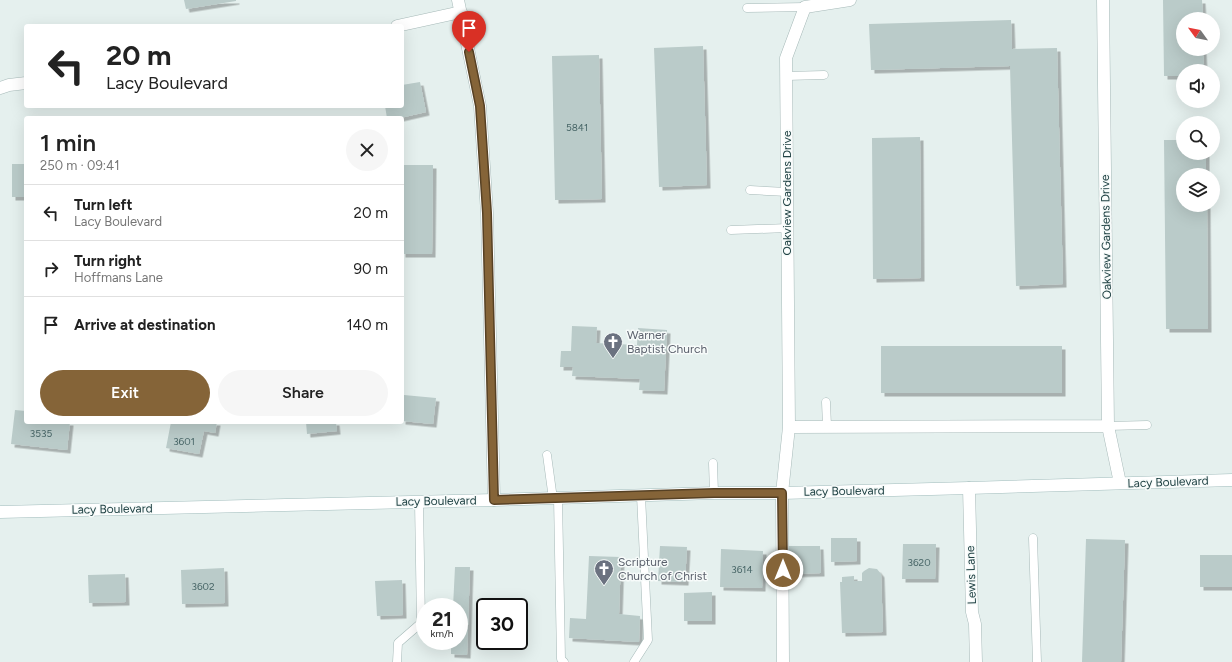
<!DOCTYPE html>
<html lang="en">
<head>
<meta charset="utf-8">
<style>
	body { margin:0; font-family:Figtree,sans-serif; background:#f6f6f6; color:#222; height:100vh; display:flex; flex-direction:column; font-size:15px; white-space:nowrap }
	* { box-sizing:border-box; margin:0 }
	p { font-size:13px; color:#767676 }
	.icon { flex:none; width:22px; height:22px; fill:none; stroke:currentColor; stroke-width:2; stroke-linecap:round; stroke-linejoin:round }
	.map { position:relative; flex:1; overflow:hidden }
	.sheet { position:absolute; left:24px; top:116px; width:380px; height:308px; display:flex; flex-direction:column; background:#fff; border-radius:4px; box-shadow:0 4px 16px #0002 }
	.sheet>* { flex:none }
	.hud { position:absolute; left:24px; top:24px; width:380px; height:84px; border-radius:4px; box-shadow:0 4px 16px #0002; background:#fff; color:#222; overflow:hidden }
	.needle { width:26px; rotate:303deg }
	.buttons { position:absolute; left:1176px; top:12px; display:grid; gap:8px }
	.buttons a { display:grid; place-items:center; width:44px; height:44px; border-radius:50%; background:#fff; box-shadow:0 4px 16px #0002; font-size:20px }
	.speed { position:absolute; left:416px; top:598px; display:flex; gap:8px; font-size:20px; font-weight:700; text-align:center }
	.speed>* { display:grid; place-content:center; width:52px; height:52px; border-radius:50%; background:#fff; box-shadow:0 4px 16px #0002; line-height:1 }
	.speed small { font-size:10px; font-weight:400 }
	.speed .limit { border:2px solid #111; border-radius:6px; background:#fff; color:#111 }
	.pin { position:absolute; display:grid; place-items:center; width:34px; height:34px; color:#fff; margin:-41px -17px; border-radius:50% 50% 50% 0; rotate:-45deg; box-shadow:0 0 4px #0007 }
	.pin .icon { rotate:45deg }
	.me { position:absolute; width:44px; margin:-22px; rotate:0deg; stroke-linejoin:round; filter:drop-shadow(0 0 3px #0008) }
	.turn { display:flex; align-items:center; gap:14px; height:84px; padding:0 16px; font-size:18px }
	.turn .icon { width:52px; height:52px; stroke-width:2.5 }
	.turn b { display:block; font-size:28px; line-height:34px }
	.round { display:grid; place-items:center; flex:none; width:42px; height:42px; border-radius:21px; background:#f6f6f6 }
	.overview { display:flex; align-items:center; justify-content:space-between; height:68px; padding:0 16px }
	h1 { font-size:24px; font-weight:600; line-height:30px }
	.action { display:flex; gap:8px; margin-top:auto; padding:8px 16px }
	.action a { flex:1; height:46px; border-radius:24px; background:#856438; color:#fff; font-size:16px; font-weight:600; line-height:46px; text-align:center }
	.action a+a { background:#f6f6f6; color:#222 }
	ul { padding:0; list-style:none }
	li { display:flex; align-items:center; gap:12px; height:56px; padding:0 16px; border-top:1px solid #e0e0e0 }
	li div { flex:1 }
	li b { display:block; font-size:15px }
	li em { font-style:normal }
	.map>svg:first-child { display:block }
	.building { fill:#bacbc9; filter:url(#shadow) }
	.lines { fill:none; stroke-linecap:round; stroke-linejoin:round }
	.lane-casing { stroke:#a6b9b8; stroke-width:9 }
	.street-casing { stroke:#a6b9b8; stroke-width:13 }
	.secondary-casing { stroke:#a2bdbd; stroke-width:13 }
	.lane { stroke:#fff; stroke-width:8 }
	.street { stroke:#fff; stroke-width:12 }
	.secondary { stroke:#fff; stroke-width:12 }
	.route-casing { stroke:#564124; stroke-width:10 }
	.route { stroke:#856438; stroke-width:7 }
	.labels { text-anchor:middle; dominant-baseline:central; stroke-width:3; stroke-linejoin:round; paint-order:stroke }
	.number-label { font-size:10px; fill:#476566 }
	.street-label { font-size:12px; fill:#214345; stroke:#f7fbfa }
	.worship-label { font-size:12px; fill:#5b616d; stroke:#f7fbfa; text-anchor:start }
</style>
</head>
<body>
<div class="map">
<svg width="1232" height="662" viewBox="0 0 1232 662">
	<defs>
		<filter id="shadow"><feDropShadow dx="3.5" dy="3.5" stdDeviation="0" flood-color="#0004"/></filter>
	</defs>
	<rect width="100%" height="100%" fill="#e5f0ee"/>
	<path class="building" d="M184,0H236V1L186,9Z
		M1163,0H1202L1203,19H1183V49H1203L1204,71H1183V76H1164Z
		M1011,20L1012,49L1057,48L1063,284L1016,286L1010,66L871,70L869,24Z
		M703,46L707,185L659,187L654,48Z
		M599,55L602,199L555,200L552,56Z
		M420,82L426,112L400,118H387L385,106H402V85Z
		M920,137L921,278L873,279L872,138Z
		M1164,140H1183V153H1206V175H1183V205H1207L1208,329H1166Z
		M12,164H26V197H12Z
		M402,165H433L432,254H402Z
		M572,326L597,327L596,343L637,345L638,328L667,330L664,391L639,390L640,379L572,376L573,367H560L561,351H571Z
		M881,346H1062V393H881Z
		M404,395L436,398L433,424L402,421Z
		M15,410L26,411V422H70L67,450L11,444Z
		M171,422H217L215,433L204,431L199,454L166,448Z
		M306,422H336L337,431L307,434Z
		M831,538H857V561L831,562Z
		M1086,539L1125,540L1121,662H1082Z
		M903,544H936L935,579H902Z
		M660,546L687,547L685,582L658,581Z
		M783,546H820L821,573L784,574Z
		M721,549L763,551L762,588L720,587Z
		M1200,555H1232V587H1200Z
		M589,556L621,557L619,614L640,616L639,642L569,638L570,618L586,619Z
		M455,567H470L467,655L451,654V641H459V607H453Z
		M224,568L225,603L182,604L181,570Z
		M869,568L877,569L881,574L883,632L842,633L840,582H842V577L854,576V581H862V573L864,571Z
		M125,574L126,602L89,603L88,575Z
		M402,580L403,615L377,616L375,581Z
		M712,592V621H684V593Z"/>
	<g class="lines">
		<defs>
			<path id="lane" d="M747,8L805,7
				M786,76L824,75
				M750,190L787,192
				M731,230L788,228
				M826,402L827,426
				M1108,426L1147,425
				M547,455L553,499
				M713,463L714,493
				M558,498L561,659L564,662
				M1033,538L1037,662
				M397,662L398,643L421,623L419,502
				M634,662L648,640L641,496"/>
			<path id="street" d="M458,0L480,106L487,213L494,500
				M1103,0L1108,426L1120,483
				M397,26L461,12
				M0,88L9,85L26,83
				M789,427L1108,426
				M969,488L972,612L975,624L976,662
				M783,662L782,493L789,427L786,58L805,7L850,0"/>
			<path id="secondary" d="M0,512L494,500L714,493H782L969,488L1232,480"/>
		</defs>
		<use href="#lane" class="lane-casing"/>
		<use href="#street" class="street-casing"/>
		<use href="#secondary" class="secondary-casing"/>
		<use href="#lane" class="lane"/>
		<use href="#street" class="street"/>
		<use href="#secondary" class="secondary"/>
	</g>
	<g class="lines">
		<defs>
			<path id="route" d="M469,52L480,106L487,213L494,500L714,493H782L783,570"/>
		</defs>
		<use href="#route" class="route-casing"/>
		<use href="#route" class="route"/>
	</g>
	<defs>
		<symbol id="church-pin" viewBox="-11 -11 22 30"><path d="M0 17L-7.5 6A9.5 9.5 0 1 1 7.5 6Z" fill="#6b7280" stroke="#f7fbfa"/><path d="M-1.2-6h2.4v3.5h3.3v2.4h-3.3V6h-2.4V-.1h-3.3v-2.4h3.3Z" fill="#fff"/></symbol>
	</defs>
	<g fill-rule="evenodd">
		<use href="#church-pin" x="602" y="331" width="22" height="30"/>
		<use href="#church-pin" x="593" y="558" width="22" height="30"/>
	</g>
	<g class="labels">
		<g class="number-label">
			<text x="577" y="127">5841</text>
			<text x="41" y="433">3535</text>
			<text x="184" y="441">3601</text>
			<text x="919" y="562">3620</text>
			<text x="742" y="569">3614</text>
			<text x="203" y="586">3602</text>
		</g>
		<g class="street-label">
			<text transform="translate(787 193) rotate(-90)">Oakview Gardens Drive</text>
			<text transform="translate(1106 237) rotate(-91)">Oakview Gardens Drive</text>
			<text transform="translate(1168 482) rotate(-2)">Lacy Boulevard</text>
			<text transform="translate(844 491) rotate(-1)">Lacy Boulevard</text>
			<text transform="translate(436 501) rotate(-1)">Lacy Boulevard</text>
			<text transform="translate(112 509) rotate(-1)">Lacy Boulevard</text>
			<text transform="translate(971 575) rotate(-92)">Lewis Lane</text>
		</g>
		<g class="worship-label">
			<text x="627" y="335">Warner<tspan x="627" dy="14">Baptist Church</tspan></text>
			<text x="618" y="562">Scripture<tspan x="618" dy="14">Church of Christ</tspan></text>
		</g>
	</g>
</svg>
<div class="buttons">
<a><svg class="needle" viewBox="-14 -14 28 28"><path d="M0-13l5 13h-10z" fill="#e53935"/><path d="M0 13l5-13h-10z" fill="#767676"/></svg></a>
<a><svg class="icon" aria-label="sound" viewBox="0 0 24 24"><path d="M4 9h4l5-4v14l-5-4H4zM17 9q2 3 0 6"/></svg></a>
<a><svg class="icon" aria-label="search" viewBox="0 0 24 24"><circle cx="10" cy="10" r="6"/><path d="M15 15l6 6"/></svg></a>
<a><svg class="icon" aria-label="layers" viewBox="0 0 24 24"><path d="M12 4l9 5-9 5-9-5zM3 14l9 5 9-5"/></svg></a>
</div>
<div class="speed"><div>21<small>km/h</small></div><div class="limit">30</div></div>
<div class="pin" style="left:469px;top:52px;background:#d93025"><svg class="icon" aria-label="arrive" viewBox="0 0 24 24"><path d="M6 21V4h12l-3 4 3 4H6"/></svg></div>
<svg class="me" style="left:783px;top:570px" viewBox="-20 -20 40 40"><circle r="17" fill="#856438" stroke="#fff" stroke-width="3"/><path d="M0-11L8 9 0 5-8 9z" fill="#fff"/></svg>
<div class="hud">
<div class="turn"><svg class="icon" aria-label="left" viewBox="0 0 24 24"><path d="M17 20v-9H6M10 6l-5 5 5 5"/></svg><div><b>20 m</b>Lacy Boulevard</div></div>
</div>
<section class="sheet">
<div class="overview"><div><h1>1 min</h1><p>250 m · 09:41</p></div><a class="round"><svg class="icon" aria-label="close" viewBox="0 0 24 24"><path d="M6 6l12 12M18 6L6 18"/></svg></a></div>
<ul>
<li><svg class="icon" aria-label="left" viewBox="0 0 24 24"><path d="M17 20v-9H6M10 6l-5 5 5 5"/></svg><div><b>Turn left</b><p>Lacy Boulevard</p></div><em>20 m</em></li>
<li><svg class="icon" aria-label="right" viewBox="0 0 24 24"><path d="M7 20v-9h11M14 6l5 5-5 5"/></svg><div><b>Turn right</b><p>Hoffmans Lane</p></div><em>90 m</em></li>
<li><svg class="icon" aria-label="arrive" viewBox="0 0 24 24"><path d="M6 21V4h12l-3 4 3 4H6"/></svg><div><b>Arrive at destination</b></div><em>140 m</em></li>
</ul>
<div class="action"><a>Exit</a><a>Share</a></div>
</section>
</div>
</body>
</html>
